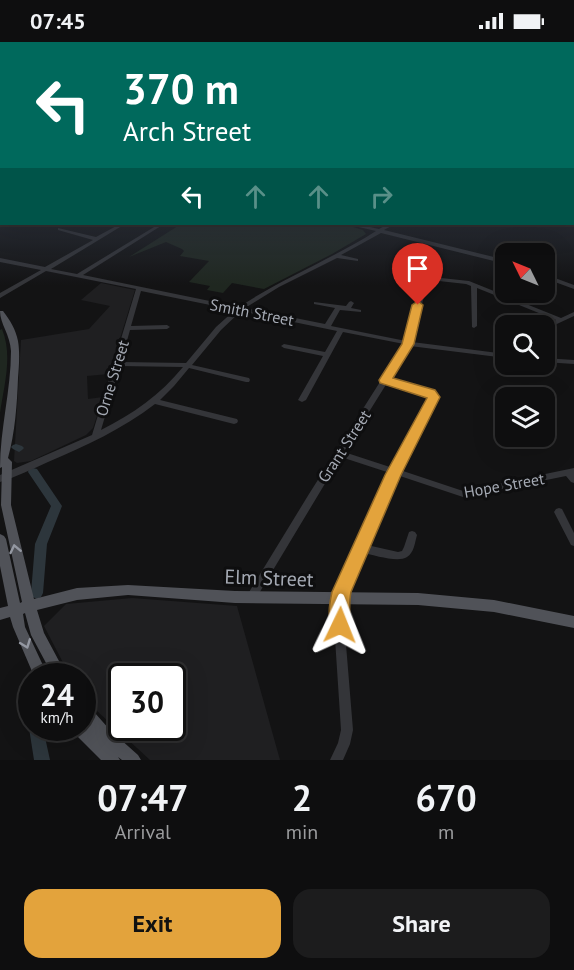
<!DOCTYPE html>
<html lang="en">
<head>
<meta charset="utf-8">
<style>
	body { margin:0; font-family:"PT Sans",sans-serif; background:#1c1c1d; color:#f1f3f6; height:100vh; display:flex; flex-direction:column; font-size:22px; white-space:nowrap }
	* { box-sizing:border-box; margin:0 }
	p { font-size:20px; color:#9b9c9e }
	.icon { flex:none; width:33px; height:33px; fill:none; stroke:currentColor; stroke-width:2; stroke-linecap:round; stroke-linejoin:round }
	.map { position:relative; height:718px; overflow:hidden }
	.side { display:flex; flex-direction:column; background:#0e0e0f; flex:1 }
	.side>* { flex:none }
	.top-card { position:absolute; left:0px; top:0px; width:574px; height:183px; box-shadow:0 6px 24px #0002,0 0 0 2px #2e2e2f; background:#00695c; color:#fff; overflow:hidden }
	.needle { width:39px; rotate:313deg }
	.tools { position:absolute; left:495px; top:201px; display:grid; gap:12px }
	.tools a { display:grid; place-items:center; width:60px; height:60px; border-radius:12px; background:#0e0e0f; box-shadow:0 6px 24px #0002,0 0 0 2px #2e2e2f; font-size:30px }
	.speed { position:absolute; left:18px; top:621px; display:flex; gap:12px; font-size:30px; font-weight:700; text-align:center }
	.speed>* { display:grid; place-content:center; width:78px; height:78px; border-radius:50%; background:#0e0e0f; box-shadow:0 6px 24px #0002,0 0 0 2px #2e2e2f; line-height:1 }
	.speed small { font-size:15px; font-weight:400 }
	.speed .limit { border:3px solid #111; border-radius:9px; background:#fff; color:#111 }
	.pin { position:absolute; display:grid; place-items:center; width:51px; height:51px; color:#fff; margin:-62px -26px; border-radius:50% 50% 50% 0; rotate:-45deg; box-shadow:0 0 6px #0007 }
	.pin .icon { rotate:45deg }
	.me { position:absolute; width:66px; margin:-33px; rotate:2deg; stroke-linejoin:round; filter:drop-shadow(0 0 4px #0008) }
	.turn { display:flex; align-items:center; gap:21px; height:126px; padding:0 24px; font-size:27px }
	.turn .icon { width:78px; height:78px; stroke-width:2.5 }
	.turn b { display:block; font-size:42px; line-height:51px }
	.lanes { display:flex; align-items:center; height:57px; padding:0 24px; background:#0003; justify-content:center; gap:30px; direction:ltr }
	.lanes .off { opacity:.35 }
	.eta { display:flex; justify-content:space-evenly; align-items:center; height:102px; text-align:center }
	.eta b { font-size:36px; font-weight:600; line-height:42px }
	.primary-button { display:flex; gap:12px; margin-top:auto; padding:12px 24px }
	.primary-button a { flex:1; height:69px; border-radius:18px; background:#e3a33c; color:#111; font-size:24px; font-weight:600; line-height:69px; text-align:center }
	.primary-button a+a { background:#1c1c1d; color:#f1f3f6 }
	.status { display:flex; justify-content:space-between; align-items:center; height:42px; padding:0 30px; background:#0e0e0f; direction:ltr }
	.status svg { height:16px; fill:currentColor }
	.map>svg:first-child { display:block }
	.built { fill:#1f1f21; fill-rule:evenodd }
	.green { fill:#1f2720 }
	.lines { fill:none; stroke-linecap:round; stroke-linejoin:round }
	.river { fill:#2d363c; fill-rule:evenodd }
	.minor { fill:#343539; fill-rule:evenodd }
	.major { fill:#505258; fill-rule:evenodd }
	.oneway { stroke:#9498a2 }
	.route { fill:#e3a33c; stroke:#946a27; stroke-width:1.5 }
	.labels { text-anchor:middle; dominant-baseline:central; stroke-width:6; stroke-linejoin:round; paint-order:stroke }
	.street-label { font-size:16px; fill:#a5aab4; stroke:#0e0e0f }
	.near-street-label { font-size:20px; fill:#a5aab4; stroke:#0e0e0f }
</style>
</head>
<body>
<div class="status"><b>07:45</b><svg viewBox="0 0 49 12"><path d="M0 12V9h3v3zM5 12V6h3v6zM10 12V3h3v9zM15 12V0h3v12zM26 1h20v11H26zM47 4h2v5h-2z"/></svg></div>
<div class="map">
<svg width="574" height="718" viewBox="0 0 574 718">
	<rect width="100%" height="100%" fill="#131314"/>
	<path class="built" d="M101,241L135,248L109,332L87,334L88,357L103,355L93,386L86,393L31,419L17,421L14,419L21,298L89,287L110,264L81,258Z
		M132,556L237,564L280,718H150L97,669L83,652L82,634H70L44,584L66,562ZM122,634H172V686H122Z"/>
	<path class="green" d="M181,182H343L363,188L366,192L332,212L264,247L232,241L223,251L207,248L210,244L189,240L209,219L180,214L184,209L182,207L166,200L129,215Z
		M2,287C13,314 4,343 0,371V288Z"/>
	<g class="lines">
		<path class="river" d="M16,402L22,404L24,406L22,408L19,410L13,407L11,405L13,403Z
			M33,426L37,427L62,464L47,502L43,551L41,555L37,557L33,555L31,551L35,502L51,464L28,430L29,427Z
			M32,681V686H43L50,718H34L29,686Z"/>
		<path class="minor" d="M573,148H574V150H573Z
			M0,156H2V159H0Z
			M573,174H574V176H573Z
			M120,182H125L51,227L77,232L159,182H164L83,233L239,265C283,236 332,217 376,189L350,183V182H356L379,187L388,182H393V183L384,188L506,218V222L381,191L341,213L358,217V219L337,216L279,245L245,266L325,282L335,266L314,262V260L346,264L349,260L351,259L354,261L351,266L361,268V270L340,268L331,284L406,299L420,247L421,246H425L426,247L412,300L506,312V316L410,304L390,337L433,349L438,355L400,428L463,449L574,426V441L571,440L566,434L463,455L397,433L367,503L398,510L402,509L404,505L409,490L412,489L415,490L417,493C415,500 414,511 407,515C398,521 374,513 363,511L346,550L343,566L353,688L350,702L343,718H330L338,701L341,688L333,566L336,550L390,431L341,415L255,558L251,560L247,558L246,555L309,452L404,302L343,290L306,358L302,360L298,358L323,314L284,306L281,304L284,302L325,310L337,289L241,269L221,288L192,323L249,336L250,338L249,340H246L189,326L174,344L160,358L237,377L238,379L237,381L234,382L155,362C123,387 85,404 48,420C32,427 16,435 0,440V433L92,393L136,247L46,229L0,256V251L41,228L0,220V216L45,225L93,198L58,188V186L96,195ZM141,249L235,268L216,285L186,321L121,320L130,288L167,287L170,285L167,283L131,284ZM120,324L183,325C160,353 133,372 101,388ZM387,341L427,353L430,355L393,426L344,410Z
			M544,232L574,243V247L544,236Z
			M432,235L469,239L561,276L574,270V274L544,288V284L556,278L477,246V284L474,286L472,285L471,244L466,242L430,238V236Z
			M544,316L574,318V322L544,320Z
			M559,466L562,467L574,491V504L571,503L554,470L556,467Z"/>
		<path class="major" d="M0,269H3C10,278 16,288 18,299C20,311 19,324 18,336C17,363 15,391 8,416L12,420L11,463L34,557L77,546L128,543L235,549L418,551L494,558L574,574V586L494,570L418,563L235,561L128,553L77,558L37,568L44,591L67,634H53L31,593L25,571L23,572L25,585L48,634H34L13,585L10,575L0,578V566L8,564L0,524V492L4,494L6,497L20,561L22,560L1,463L2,425L0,426C0,387 11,348 11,309C10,292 0,282 0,269Z
			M82,660L87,662L110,688L138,713L141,718H122L118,715L120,718H101L74,691L72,686H82V680L87,683L82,678Z"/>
	</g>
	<defs><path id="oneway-chevron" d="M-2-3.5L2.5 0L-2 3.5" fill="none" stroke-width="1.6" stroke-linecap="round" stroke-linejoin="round" transform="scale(1.5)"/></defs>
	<g class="oneway">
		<use href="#oneway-chevron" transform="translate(15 507) rotate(-102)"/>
		<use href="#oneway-chevron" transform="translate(26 602) rotate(69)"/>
	</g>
	<linearGradient id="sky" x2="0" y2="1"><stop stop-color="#0a0a0b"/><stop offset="0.58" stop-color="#333945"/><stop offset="1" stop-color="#333945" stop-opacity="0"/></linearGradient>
	<rect width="574" height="243" fill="url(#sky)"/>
	<path class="route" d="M418,259L423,263L414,302L393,336L435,348L440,355L401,433L351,550C348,563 352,578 347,589L340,592L333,589C327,576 329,564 332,550L385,433L427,356L380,341L379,338L402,302L412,263Z"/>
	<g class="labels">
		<g class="street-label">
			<text transform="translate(252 270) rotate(11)">Smith Street</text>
			<text transform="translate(112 336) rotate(-73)">Orne Street</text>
			<text transform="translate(344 404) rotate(-57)">Grant Street</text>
			<text transform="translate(504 443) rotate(-10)">Hope Street</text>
		</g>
		<g class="near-street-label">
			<text transform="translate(269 536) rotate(2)">Elm Street</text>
		</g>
	</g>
</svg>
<div class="tools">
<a><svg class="needle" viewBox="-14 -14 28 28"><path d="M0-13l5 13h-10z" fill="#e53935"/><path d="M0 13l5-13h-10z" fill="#9b9c9e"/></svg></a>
<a><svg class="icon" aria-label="search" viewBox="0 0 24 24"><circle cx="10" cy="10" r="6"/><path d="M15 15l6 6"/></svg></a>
<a><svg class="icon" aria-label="layers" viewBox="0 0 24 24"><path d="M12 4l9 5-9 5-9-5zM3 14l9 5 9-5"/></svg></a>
</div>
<div class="speed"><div>24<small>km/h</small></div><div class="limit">30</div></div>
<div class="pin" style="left:418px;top:263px;background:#d93025"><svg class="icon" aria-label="arrive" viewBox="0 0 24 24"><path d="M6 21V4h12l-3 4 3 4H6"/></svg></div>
<svg class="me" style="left:340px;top:583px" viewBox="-20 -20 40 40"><path d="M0-17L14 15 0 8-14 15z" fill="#e3a33c" stroke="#fff" stroke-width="4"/></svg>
<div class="top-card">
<div class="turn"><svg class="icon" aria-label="left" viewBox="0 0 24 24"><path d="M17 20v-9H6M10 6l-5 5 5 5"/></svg><div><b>370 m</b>Arch Street</div></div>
<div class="lanes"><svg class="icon" aria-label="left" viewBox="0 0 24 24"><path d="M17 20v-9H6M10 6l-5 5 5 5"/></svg><svg class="icon off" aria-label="ahead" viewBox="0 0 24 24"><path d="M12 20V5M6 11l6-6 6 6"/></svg><svg class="icon off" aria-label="ahead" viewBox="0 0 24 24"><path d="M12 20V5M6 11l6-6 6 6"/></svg><svg class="icon off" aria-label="right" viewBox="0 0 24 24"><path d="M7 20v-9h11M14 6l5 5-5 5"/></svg></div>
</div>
</div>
<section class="side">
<div class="eta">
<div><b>07:47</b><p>Arrival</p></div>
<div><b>2</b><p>min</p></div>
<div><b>670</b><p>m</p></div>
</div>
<div class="primary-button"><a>Exit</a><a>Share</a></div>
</section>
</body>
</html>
